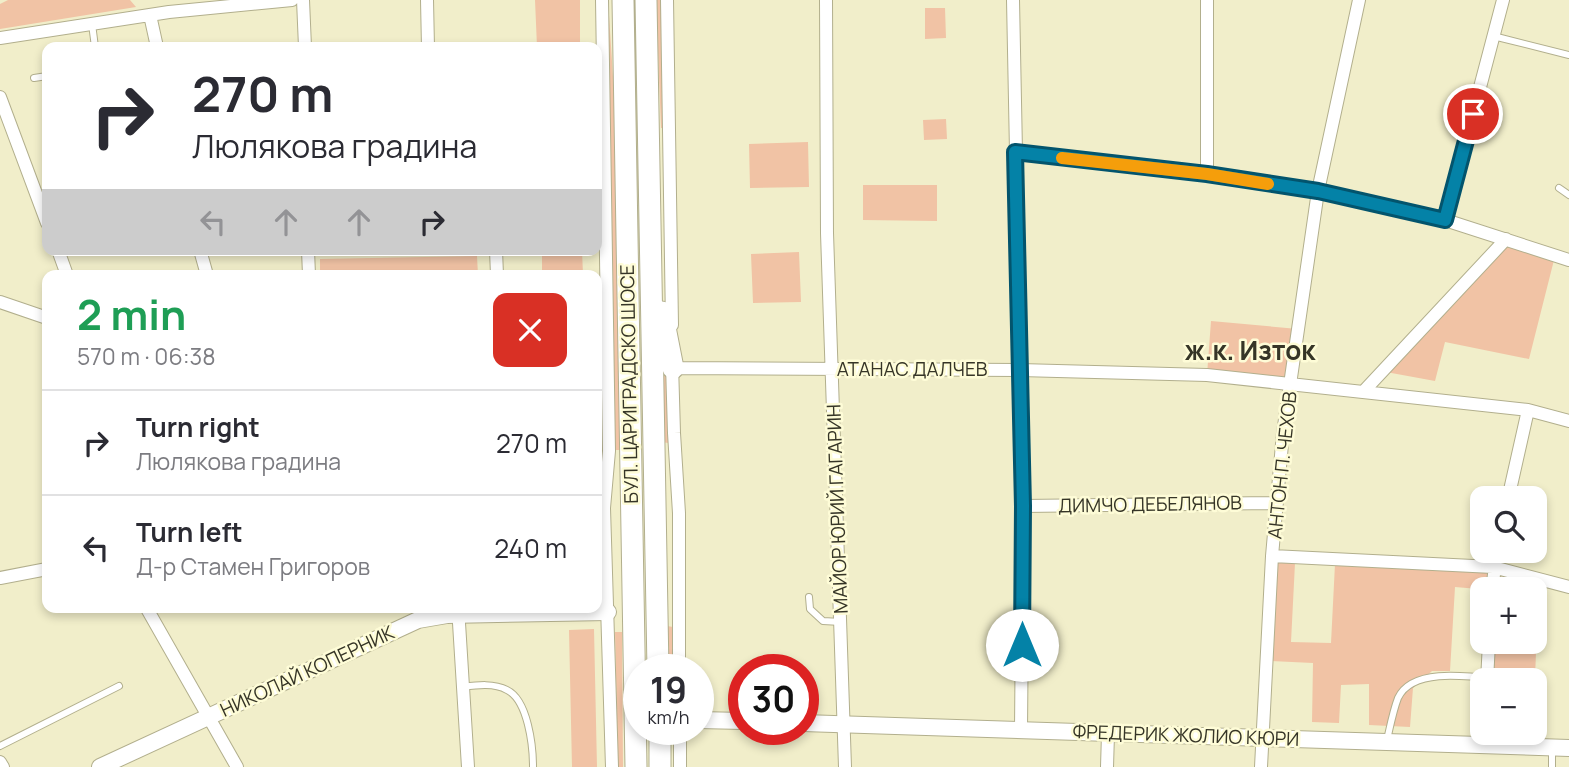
<!DOCTYPE html>
<html lang="en">
<head>
<meta charset="utf-8">
<style>
	body { margin:0; font-family:Manrope,sans-serif; background:#f2f2f3; color:#2b2b33; height:100vh; display:flex; flex-direction:column; font-size:26px; white-space:nowrap }
	* { box-sizing:border-box; margin:0 }
	p { font-size:23px; color:#7c7c81 }
	.icon { flex:none; width:38px; height:38px; fill:none; stroke:currentColor; stroke-width:2; stroke-linecap:round; stroke-linejoin:round }
	.map { position:relative; flex:1; overflow:hidden }
	.side { position:absolute; left:42px; top:270px; width:560px; height:343px; display:flex; flex-direction:column; background:#fff; border-radius:14px; box-shadow:0 4px 10px #0003 }
	.side>* { flex:none }
	.banner { position:absolute; left:42px; top:42px; width:560px; height:214px; border-radius:14px; box-shadow:0 4px 10px #0003; background:#fff; color:#2b2b33; overflow:hidden }
	.controls { position:absolute; left:1470px; top:486px; display:grid; gap:14px }
	.controls a { display:grid; place-items:center; width:77px; height:77px; border-radius:14px; background:#fff; box-shadow:0 4px 10px #0003; font-size:35px }
	.speed { position:absolute; left:623px; top:654px; display:flex; gap:14px; font-size:35px; font-weight:700; text-align:center }
	.speed>* { display:grid; place-content:center; width:91px; height:91px; border-radius:50%; background:#fff; box-shadow:0 4px 10px #0003; line-height:1 }
	.speed small { font-size:18px; font-weight:400 }
	.speed .limit { border:10px solid #d22; background:#fff; color:#111 }
	.pin { position:absolute; display:grid; place-items:center; width:60px; height:60px; color:#fff; margin:-30px; border:4px solid #fff; border-radius:50%; box-shadow:0 2px 7px #0007 }
	.me { position:absolute; width:77px; margin:-38px; rotate:0deg; stroke-linejoin:round; filter:drop-shadow(0 0 5px #0008) }
	.turn { display:flex; align-items:center; gap:24px; height:147px; padding:0 35px; font-size:32px }
	.turn .icon { width:91px; height:91px; stroke-width:2.5 }
	.turn b { display:block; font-size:49px; line-height:60px }
	.lanes { display:flex; align-items:center; height:66px; padding:0 35px; background:#0003; justify-content:center; gap:35px; direction:ltr }
	.lanes .off { opacity:.35 }
	.round { display:grid; place-items:center; flex:none; width:74px; height:74px; border-radius:14px; background:#f2f2f3 }
	.summary { display:flex; align-items:center; justify-content:space-between; height:119px; padding:0 35px }
	h1 { font-size:42px; font-weight:700; line-height:52px; color:#1e9e55 }
	ul { padding:0; list-style:none }
	li { display:flex; align-items:center; gap:21px; height:105px; padding:0 35px; border-top:2px solid #e1e1e2 }
	li div { flex:1 }
	li b { display:block; font-size:26px }
	li em { font-style:normal }
	.map>svg:first-child { display:block }
	.green { fill:#f1c3a5 }
	.lines { fill:none; stroke-linecap:round; stroke-linejoin:round }
	.service-casing { stroke:#b2af8d; stroke-width:8 }
	.minor-casing { stroke:#b2af8d; stroke-width:14 }
	.tertiary-casing { stroke:#b2af8d; stroke-width:18 }
	.trunk-casing { stroke:#b2af8d; stroke-width:23 }
	.service { stroke:#fff; stroke-width:6 }
	.minor { stroke:#fff; stroke-width:12 }
	.tertiary { stroke:#fff; stroke-width:16 }
	.trunk { stroke:#fff; stroke-width:21 }
	.route-casing { stroke:#03546d; stroke-width:18 }
	.route { stroke:#0482a7; stroke-width:12 }
	.slow { stroke:#f59e0b; stroke-width:12 }
	.labels { text-anchor:middle; dominant-baseline:central; stroke-width:5; stroke-linejoin:round; paint-order:stroke }
	.street-label { font-size:19px; fill:#363527; stroke:#fefcd7 }
	.district-label { font-size:26px; font-weight:bold; fill:#363527; stroke:#fefcd7 }
</style>
</head>
<body>
<div class="map">
<svg width="1569" height="767" viewBox="0 0 1569 767">
	<rect width="100%" height="100%" fill="#f1eeca"/>
	<path class="green" d="M8,0H130L136,7L0,29V4Z
		M535,0H580V47H537Z
		M608,0L616,123L620,450H613Z
		M656,0H661L665,128H661Z
		M925,8H945L946,38L925,39Z
		M946,119L947,139L924,140L923,120Z
		M808,142L809,187L750,188L749,144Z
		M863,185H937V221L863,220Z
		M1507,245L1554,260L1529,359L1445,342L1435,381L1386,372Z
		M542,250H582L583,275H542Z
		M799,252L801,302L753,303L751,254Z
		M477,256L478,275H320V259Z
		M1211,321L1298,329L1290,384L1207,375Z
		M661,361L668,375V443L662,442Z
		M1277,563H1295L1291,642L1331,643L1335,564L1491,570L1490,590L1455,587L1450,671H1432L1413,688L1410,727L1369,725V684L1341,685L1339,723L1312,722L1313,663L1271,661Z
		M1498,576L1539,583L1535,677L1491,674L1493,642H1535V590H1497Z
		M667,626L673,627V670H667Z
		M594,629L597,767H572L569,630Z
		M615,632H622L623,767H618Z"/>
	<g class="lines">
		<defs>
			<path id="service" d="M92,24L95,47
				M1493,36L1569,55
				M34,78L47,76
				M1559,188L1569,195
				M809,597L810,609L823,621L841,622
				M1535,682H1537
				M463,687C478,685 494,683 507,690C528,700 533,746 533,767
				M1387,740C1390,727 1393,711 1398,698C1414,663 1484,679 1516,681
				M0,746L119,686
				M1552,748V767"/>
			<path id="minor" d="M303,0L305,47
				M427,0L428,47
				M602,0L609,451L604,508L612,767
				M667,0L672,325
				M826,0L827,233L845,767
				M1013,0L1023,506L1021,729
				M150,15L157,47
				M0,38L169,12L292,0
				M0,97L47,223
				M1015,152L1207,174L1318,191L1445,220L1569,260
				M1207,174V0
				M1445,220L1503,0
				M58,250L67,275
				M200,250L207,275
				M308,250L309,275
				M496,250L497,275
				M0,302L47,318
				M672,364L674,433L679,513V670
				M673,368L1020,370L1207,375L1528,410L1569,421
				M1363,392L1506,239
				M1508,499L1528,410
				M1023,506L1277,503
				M1272,556L1493,567L1569,587
				M0,578L47,569
				M1492,590L1497,551
				M146,607L237,767
				M458,607L468,767
				M1487,681L1489,642
				M680,730V767
				M0,762L3,767
				M1107,767L1108,734
				M1261,767L1272,556L1283,433L1318,191L1359,0"/>
			<path id="tertiary" d="M698,720L744,721
				M803,723L1569,748
				M100,767L418,620L447,615L608,612"/>
			<path id="trunk" d="M623,0L636,767
				M646,0L658,670
				M662,312L673,368
				M660,730V767"/>
		</defs>
		<use href="#service" class="service-casing"/>
		<use href="#minor" class="minor-casing"/>
		<use href="#tertiary" class="tertiary-casing"/>
		<use href="#trunk" class="trunk-casing"/>
		<use href="#service" class="service"/>
		<use href="#minor" class="minor"/>
		<use href="#tertiary" class="tertiary"/>
		<use href="#trunk" class="trunk"/>
	</g>
	<g class="lines">
		<defs>
			<path id="route" d="M1022,645L1023,506L1015,152L1207,174L1318,191L1445,220L1473,114"/>
		</defs>
		<use href="#route" class="route-casing"/>
		<use href="#route" class="route"/>
		<path class="slow" d="M1062,158L1207,174L1268,184"/>
	</g>
	<g class="labels">
		<g class="street-label">
			<text x="912" y="369">АТАНАС ДАЛЧЕВ</text>
			<text transform="translate(629 384) rotate(-91)">БУЛ. ЦАРИГРАДСКО ШОСЕ</text>
			<text transform="translate(1282 465) rotate(-84)">АНТОН П. ЧЕХОВ</text>
			<text transform="translate(1150 504) rotate(-1)">ДИМЧО ДЕБЕЛЯНОВ</text>
			<text transform="translate(837 509) rotate(-92)">МАЙОР ЮРИЙ ГАГАРИН</text>
			<text transform="translate(307 671) rotate(-25)">НИКОЛАЙ КОПЕРНИК</text>
			<text transform="translate(1186 735) rotate(2)">ФРЕДЕРИК ЖОЛИО КЮРИ</text>
		</g>
		<g class="district-label">
			<text x="1250" y="350">ж.к. Изток</text>
		</g>
	</g>
</svg>
<div class="controls">
<a><svg class="icon" aria-label="search" viewBox="0 0 24 24"><circle cx="10" cy="10" r="6"/><path d="M15 15l6 6"/></svg></a>
<a>+</a>
<a>−</a>
</div>
<div class="speed"><div>19<small>km/h</small></div><div class="limit">30</div></div>
<div class="pin" style="left:1473px;top:114px;background:#d93025"><svg class="icon" aria-label="arrive" viewBox="0 0 24 24"><path d="M6 21V4h12l-3 4 3 4H6"/></svg></div>
<svg class="me" style="left:1022px;top:645px" viewBox="-20 -20 40 40"><circle r="19" fill="#fff"/><path d="M0-13L10 11 0 6-10 11z" fill="#0482a7"/></svg>
<div class="banner">
<div class="turn"><svg class="icon" aria-label="right" viewBox="0 0 24 24"><path d="M7 20v-9h11M14 6l5 5-5 5"/></svg><div><b>270 m</b>Люлякова градина</div></div>
<div class="lanes"><svg class="icon off" aria-label="left" viewBox="0 0 24 24"><path d="M17 20v-9H6M10 6l-5 5 5 5"/></svg><svg class="icon off" aria-label="ahead" viewBox="0 0 24 24"><path d="M12 20V5M6 11l6-6 6 6"/></svg><svg class="icon off" aria-label="ahead" viewBox="0 0 24 24"><path d="M12 20V5M6 11l6-6 6 6"/></svg><svg class="icon" aria-label="right" viewBox="0 0 24 24"><path d="M7 20v-9h11M14 6l5 5-5 5"/></svg></div>
</div>
<section class="side">
<div class="summary"><div><h1>2 min</h1><p>570 m · 06:38</p></div><a class="round" style="background:#d93025;color:#fff"><svg class="icon" aria-label="close" viewBox="0 0 24 24"><path d="M6 6l12 12M18 6L6 18"/></svg></a></div>
<ul>
<li><svg class="icon" aria-label="right" viewBox="0 0 24 24"><path d="M7 20v-9h11M14 6l5 5-5 5"/></svg><div><b>Turn right</b><p>Люлякова градина</p></div><em>270 m</em></li>
<li><svg class="icon" aria-label="left" viewBox="0 0 24 24"><path d="M17 20v-9H6M10 6l-5 5 5 5"/></svg><div><b>Turn left</b><p>Д-р Стамен Григоров</p></div><em>240 m</em></li>
</ul>
</section>
</div>
</body>
</html>
